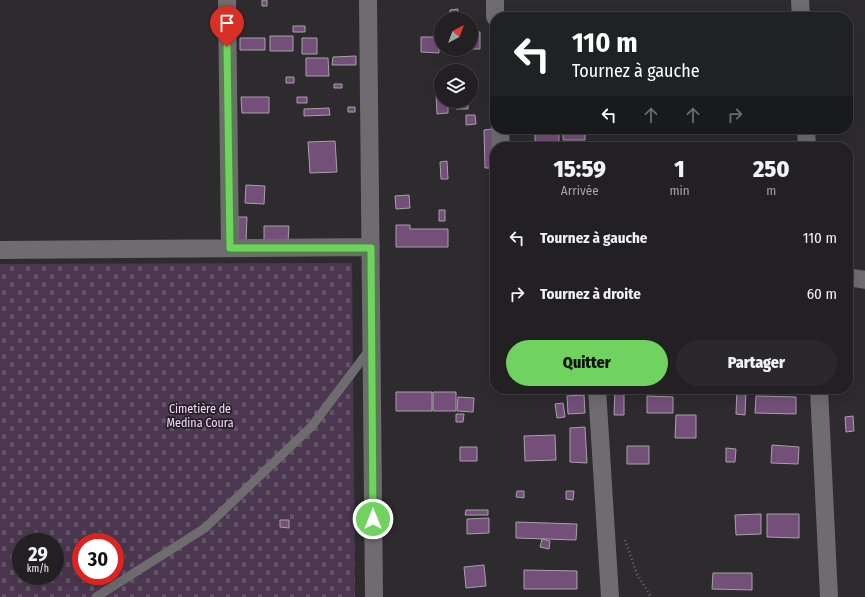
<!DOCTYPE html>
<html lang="fr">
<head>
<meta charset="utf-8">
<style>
	body { margin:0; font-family:"Fira Sans Condensed",sans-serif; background:#2a282a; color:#f1f3f6; height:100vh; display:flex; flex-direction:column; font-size:15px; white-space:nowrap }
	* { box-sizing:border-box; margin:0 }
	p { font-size:13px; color:#a2a3a5 }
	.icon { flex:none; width:22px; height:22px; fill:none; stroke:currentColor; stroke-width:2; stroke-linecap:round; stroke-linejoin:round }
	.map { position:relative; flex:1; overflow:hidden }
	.drawer { position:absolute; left:490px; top:142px; width:363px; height:252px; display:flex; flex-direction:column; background:#222022; border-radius:16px; box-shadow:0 4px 16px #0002,0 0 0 1px #3f3e40 }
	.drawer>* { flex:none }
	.guide { position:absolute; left:490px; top:12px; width:363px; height:122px; border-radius:16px; box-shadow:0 4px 16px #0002,0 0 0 1px #3f3e40; background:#202124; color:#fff; overflow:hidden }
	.needle { width:26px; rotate:41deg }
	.controls { position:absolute; left:434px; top:12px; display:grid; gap:8px }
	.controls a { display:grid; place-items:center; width:44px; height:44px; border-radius:50%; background:#222022; box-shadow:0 4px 16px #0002,0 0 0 1px #3f3e40; font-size:20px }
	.speed { position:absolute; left:12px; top:533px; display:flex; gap:8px; font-size:20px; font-weight:700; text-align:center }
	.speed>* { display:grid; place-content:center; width:52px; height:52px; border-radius:50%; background:#222022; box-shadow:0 4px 16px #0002,0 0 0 1px #3f3e40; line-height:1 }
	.speed small { font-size:10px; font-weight:400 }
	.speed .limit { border:6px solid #d22; background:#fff; color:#111 }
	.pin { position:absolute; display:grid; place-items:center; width:34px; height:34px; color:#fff; margin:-41px -17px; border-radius:50% 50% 50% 0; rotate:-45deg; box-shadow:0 0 4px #0007 }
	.pin .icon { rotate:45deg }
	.me { position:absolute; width:44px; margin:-22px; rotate:0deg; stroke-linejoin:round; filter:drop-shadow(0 0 3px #0008) }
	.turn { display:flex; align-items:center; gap:14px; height:84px; padding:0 16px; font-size:18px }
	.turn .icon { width:52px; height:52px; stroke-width:2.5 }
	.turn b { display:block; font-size:28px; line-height:34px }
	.lanes { display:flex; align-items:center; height:38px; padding:0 16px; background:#0003; justify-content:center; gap:20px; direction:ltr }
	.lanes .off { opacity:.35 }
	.eta { display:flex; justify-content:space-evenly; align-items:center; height:68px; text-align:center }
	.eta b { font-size:24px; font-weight:800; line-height:28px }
	.action { display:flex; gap:8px; margin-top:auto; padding:8px 16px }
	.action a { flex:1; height:46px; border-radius:24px; background:#70d35f; color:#111; font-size:16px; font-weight:800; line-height:46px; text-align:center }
	.action a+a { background:#2a282a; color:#f1f3f6 }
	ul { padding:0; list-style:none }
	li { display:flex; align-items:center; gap:12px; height:56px; padding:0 16px }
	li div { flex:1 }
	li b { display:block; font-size:15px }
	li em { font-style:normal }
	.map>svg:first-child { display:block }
	.cemetery { fill:url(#cemetery-stones); fill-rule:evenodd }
	.building { fill:#734f7a; stroke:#a6a3a6 }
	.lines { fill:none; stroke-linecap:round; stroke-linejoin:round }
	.path { stroke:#6a686b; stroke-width:2.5; stroke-dasharray:1 3; stroke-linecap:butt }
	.service { stroke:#6e6c6f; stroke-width:9 }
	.minor { stroke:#6e6c6f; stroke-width:18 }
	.route-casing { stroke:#49893e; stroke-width:10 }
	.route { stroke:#70d35f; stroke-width:7 }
	.labels { text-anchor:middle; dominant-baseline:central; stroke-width:3.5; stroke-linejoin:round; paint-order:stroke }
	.park-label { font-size:12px; fill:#f8d6fe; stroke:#232124 }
</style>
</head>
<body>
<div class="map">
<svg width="865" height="597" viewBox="0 0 865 597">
	<defs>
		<pattern id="cemetery-stones" width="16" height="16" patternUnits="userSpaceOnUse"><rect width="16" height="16" fill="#4b374f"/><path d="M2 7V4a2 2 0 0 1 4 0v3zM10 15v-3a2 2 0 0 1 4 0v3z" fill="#655469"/></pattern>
	</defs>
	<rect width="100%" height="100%" fill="#2d2b2e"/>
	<path class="cemetery" d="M352,263L355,597H0V264ZM21,542H55V576H21ZM81,542H115V576H81Z"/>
	<path class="building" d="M262,0H267V6H262Z
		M458,9V17L450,18V10Z
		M293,26H305V32H293Z
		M471,32H480V49H471Z
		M270,36H293V51H270Z
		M421,37H439V53L421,52Z
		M240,38H265V50H240Z
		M302,38H317V54H302Z
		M356,56V65H332L333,57Z
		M306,58H328L329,76H306Z
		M286,77H294V83H286Z
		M334,84H342V88H334Z
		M436,94H441V101H448V113L437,114Z
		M241,97H269V113H242Z
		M297,97H307V103H297Z
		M456,101H468V109H456Z
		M348,107H355V112H348Z
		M329,108L330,115L304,116V109Z
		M466,115H475L476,124L466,125Z
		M493,129L494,168H485L484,130Z
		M535,129H559V144H535Z
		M563,129H585V140H563Z
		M335,141L337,172L310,173L308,142Z
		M447,161L448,179H441L440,162Z
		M246,185L265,186L264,204L245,203Z
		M409,195L410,208L396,209L395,196Z
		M439,210H445V221H439Z
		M238,217H247L246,241H238Z
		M396,225H410V229H448V247H396Z
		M264,226H289L288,242L264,241Z
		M615,389H624V415H614Z
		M737,389H746L745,415L736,414Z
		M769,389H786V393H769Z
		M396,392H432V411H396Z
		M433,392H456V411H433Z
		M584,395L585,413L568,414L567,396Z
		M647,396L673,397V413H647Z
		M756,396L796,397V414L755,413Z
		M458,397L474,398L473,412L457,411Z
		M563,403L565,417L557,418L555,404Z
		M456,414H464L463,422H456Z
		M676,415H696V438H675Z
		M853,416L854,431L846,432L845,417Z
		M585,427L587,463L570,462V428Z
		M555,435L556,460L525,461L524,436Z
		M772,445L799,447L798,464L771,463Z
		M627,446H649V464H627Z
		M460,447H477V461H460Z
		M726,448L736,449L735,462H726Z
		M517,491H524V498L516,497Z
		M566,491H574L573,500L566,499Z
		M466,510H488V515H465Z
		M761,514V534L736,535L735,515Z
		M767,514H799V538L767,537Z
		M489,518V533L467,534V519Z
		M280,520H289V528L280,527Z
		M516,522L577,524L576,540L516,538Z
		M542,539L550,541L549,549L540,547Z
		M484,565L486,586L466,588L464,567Z
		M524,570L577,571V589H524Z
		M713,573H752V590L712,589Z"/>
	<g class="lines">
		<path class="path" d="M625,540L637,574L651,597"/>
		<path class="service" d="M96,597L205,528L312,426L370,349"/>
		<path class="minor" d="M227,0L230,248
			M368,0L374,597
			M495,0V17
			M800,0L801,17
			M500,129L501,147
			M806,129L807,147
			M0,250L371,247
			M848,277L865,280
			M597,389L610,597
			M819,389L829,597"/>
	</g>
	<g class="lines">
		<defs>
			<path id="route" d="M227,47L230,248H371L373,519"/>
		</defs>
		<use href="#route" class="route-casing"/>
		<use href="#route" class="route"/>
	</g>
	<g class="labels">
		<g class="park-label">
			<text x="200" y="409">Cimetière de<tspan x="200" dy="14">Medina Coura</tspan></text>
		</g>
	</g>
</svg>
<div class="controls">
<a><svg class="needle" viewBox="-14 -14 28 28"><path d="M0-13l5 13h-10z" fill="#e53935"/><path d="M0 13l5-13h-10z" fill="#a2a3a5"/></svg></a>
<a><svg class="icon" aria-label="layers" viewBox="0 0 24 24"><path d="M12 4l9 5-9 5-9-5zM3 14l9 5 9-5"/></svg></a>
</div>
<div class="speed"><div>29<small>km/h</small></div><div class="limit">30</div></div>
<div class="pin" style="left:227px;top:47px;background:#d93025"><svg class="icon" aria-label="arrive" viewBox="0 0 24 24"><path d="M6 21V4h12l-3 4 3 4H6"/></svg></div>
<svg class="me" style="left:373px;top:519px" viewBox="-20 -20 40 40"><circle r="17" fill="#70d35f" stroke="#fff" stroke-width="3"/><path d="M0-11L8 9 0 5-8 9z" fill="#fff"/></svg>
<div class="guide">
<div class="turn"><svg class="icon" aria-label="left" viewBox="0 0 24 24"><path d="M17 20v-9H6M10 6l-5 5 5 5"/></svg><div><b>110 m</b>Tournez à gauche</div></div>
<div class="lanes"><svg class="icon" aria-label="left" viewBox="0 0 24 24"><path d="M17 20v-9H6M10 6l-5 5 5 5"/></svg><svg class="icon off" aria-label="ahead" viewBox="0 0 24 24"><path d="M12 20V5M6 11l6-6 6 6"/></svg><svg class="icon off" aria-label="ahead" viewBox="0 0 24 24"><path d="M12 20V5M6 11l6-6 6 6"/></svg><svg class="icon off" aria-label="right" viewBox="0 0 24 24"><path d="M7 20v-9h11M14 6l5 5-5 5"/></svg></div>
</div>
<section class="drawer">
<div class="eta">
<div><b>15:59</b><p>Arrivée</p></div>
<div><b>1</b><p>min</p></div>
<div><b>250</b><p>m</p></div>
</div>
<ul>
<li><svg class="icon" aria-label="left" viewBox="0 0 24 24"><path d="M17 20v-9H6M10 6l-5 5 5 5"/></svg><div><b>Tournez à gauche</b></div><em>110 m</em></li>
<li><svg class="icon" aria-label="right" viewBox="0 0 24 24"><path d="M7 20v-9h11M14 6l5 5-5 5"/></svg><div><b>Tournez à droite</b></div><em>60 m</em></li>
</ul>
<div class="action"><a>Quitter</a><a>Partager</a></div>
</section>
</div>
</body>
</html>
